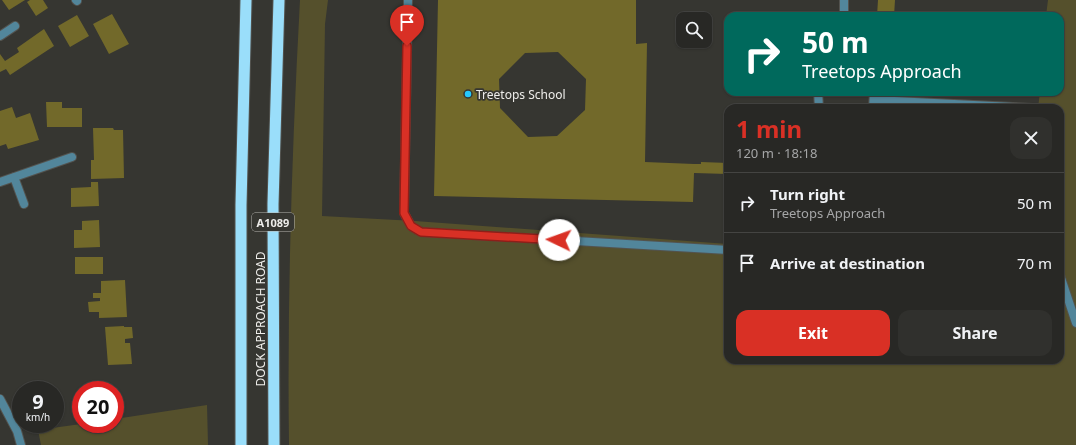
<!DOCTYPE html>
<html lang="en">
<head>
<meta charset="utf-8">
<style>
	body { margin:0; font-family:"Noto Sans",sans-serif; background:#30302d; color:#f1f3f6; height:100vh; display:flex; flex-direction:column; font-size:15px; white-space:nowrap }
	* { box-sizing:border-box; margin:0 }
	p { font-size:13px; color:#a5a6a7 }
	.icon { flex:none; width:22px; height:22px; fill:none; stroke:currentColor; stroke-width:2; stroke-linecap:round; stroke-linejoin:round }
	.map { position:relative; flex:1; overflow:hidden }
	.drawer { position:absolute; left:724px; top:104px; width:340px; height:260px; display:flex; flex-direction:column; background:#282825; border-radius:12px; box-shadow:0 1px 3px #0004,0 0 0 1px #444442 }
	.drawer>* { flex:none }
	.top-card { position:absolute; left:724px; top:12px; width:340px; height:84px; border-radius:12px; box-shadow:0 1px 3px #0004,0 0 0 1px #444442; background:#00695c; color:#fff; overflow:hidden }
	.fabs { position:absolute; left:676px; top:12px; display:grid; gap:8px }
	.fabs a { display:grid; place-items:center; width:36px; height:36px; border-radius:8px; background:#282825; box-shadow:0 1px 3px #0004,0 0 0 1px #444442; font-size:20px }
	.speed { position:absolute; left:12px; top:381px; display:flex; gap:8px; font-size:20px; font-weight:700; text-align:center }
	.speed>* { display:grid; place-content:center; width:52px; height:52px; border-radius:50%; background:#282825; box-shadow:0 1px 3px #0004,0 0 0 1px #444442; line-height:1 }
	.speed small { font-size:10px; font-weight:400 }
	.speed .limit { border:6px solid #d22; background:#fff; color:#111 }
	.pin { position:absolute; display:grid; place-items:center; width:34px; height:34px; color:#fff; margin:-41px -17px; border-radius:50% 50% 50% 0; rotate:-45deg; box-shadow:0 0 4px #0007 }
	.pin .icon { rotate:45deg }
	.me { position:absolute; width:44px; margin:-22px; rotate:273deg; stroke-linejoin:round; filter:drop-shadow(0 0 3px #0008) }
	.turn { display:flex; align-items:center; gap:14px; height:84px; padding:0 12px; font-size:18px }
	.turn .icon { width:52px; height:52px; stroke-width:2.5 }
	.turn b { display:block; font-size:28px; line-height:34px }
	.round { display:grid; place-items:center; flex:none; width:42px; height:42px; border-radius:12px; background:#30302d }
	.head { display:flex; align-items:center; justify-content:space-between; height:68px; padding:0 12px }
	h1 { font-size:24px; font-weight:700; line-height:30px; color:#d93025 }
	.cta { display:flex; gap:8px; margin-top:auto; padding:8px 12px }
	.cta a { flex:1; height:46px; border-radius:12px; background:#d93025; color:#fff; font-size:16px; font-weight:700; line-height:46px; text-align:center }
	.cta a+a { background:#30302d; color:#f1f3f6 }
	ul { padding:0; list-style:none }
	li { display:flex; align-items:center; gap:12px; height:60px; padding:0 12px; border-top:1px solid #444442 }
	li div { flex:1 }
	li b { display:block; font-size:15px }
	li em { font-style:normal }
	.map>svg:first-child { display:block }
	.green { fill:#55502c }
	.building { fill:#72692a; fill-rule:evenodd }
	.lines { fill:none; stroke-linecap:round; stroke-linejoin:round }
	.service-casing { stroke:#53534f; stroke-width:10 }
	.minor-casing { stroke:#53534f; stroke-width:10 }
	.trunk-casing { stroke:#53534f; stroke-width:13 }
	.service { stroke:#52869b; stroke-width:8 }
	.minor { stroke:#52869b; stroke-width:8 }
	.trunk { stroke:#9adefa; stroke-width:11 }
	.route-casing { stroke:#8d1f18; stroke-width:10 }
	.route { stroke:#d93025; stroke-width:7 }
	.poi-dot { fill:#24c9fe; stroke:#363631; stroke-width:1.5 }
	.labels { text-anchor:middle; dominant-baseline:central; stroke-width:3.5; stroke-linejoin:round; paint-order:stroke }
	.shield { fill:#363631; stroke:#b7b6b2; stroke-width:1 }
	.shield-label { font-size:11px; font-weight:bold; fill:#eeedea }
	.poi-label { font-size:12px; fill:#eeedea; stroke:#363631; text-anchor:start }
	.street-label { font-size:12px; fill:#eeedea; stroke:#363631 }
</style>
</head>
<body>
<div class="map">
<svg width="1076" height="445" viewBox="0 0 1076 445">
	<rect width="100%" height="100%" fill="#363631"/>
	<path class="green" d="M300,0H328L325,24L322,216L415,221L728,244V360H1060V108H1038L1040,92H1060V16H1046L1048,0H1076V445H289C287,297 292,148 300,0Z
		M207,405L208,445H41L38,430L81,424H115V419Z"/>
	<path class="building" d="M2,0H25L9,10Z
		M30,0H43L48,8L36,16L27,2Z
		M438,0H636V44L647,43L645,162L694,164H701V162L728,163V174L694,173L693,202L434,196ZM558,52L586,79L585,110L557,136L528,137L500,108L499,79L525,53Z
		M878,0H895L894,16H877Z
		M1017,11L1028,12V16H1017Z
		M112,14L129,44L109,54L93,24Z
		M77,15L89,36L70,47L58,26Z
		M44,29L54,46L10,75L6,69L0,72V54L5,61L19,52L17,48Z
		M46,102H62V108H82V127H47Z
		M12,107L16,118L30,113L39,140L8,149L6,144L0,146V111Z
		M93,128H113L114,130H123L124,178L91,179V160H94Z
		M91,182H98L99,206L71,207V188L91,187Z
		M99,220L100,247L74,248V230H82V221Z
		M75,257H103V274H75Z
		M125,280L127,317L99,318V312H89L88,302L100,301V298H93V293H101V281Z
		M124,326V327H132L133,338L125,339V343H130L132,364L108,365L105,327Z
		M118,395L123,408L115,411V397Z"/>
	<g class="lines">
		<defs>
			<path id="service" d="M408,0L404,213L411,226L421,232L728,250
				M844,16V0
				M818,92L819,108
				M875,100L1032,108
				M873,108L874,92
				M1060,275L1076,323"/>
			<path id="minor" d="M76,0L77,1
				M0,36L15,26
				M14,177L24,204
				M0,182L72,157
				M0,399L17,431L21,445"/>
			<path id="trunk" d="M241,445V205L246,0
				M274,445L273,204L279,0"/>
		</defs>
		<use href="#service" class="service-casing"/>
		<use href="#minor" class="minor-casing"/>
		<use href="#trunk" class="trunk-casing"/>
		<use href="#service" class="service"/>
		<use href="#minor" class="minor"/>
		<use href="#trunk" class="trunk"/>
	</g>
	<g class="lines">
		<defs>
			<path id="route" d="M407,46L404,213L411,226L421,232L559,240"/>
		</defs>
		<use href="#route" class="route-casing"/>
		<use href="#route" class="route"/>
	</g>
	<circle class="poi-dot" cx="468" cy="94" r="4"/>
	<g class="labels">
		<rect class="shield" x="252" y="213" width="42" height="18" rx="3"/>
		<g class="shield-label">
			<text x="273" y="222">A1089</text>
		</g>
		<g class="poi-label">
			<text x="476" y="94">Treetops School</text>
		</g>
		<g class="street-label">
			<text transform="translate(260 319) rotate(-90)">DOCK APPROACH ROAD</text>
		</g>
	</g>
</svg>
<div class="fabs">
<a><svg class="icon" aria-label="search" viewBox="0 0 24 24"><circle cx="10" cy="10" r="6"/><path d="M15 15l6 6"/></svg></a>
</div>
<div class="speed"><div>9<small>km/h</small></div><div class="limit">20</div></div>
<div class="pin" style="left:407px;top:46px;background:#d93025"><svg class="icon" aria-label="arrive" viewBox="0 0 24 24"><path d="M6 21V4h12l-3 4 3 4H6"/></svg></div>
<svg class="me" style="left:559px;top:240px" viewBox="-20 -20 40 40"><circle r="19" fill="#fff"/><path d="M0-13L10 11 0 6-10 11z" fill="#d93025"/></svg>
<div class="top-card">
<div class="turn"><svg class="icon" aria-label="right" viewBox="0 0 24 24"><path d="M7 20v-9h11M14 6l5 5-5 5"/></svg><div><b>50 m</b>Treetops Approach</div></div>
</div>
<section class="drawer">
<div class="head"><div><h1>1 min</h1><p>120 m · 18:18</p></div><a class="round"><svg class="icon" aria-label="close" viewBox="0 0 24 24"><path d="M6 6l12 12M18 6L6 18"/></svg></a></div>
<ul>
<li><svg class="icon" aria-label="right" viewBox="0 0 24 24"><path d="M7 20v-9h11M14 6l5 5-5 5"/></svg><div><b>Turn right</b><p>Treetops Approach</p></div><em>50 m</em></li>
<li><svg class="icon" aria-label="arrive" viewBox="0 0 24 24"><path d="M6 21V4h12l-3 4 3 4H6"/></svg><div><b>Arrive at destination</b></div><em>70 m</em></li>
</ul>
<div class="cta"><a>Exit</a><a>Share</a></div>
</section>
</div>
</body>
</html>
